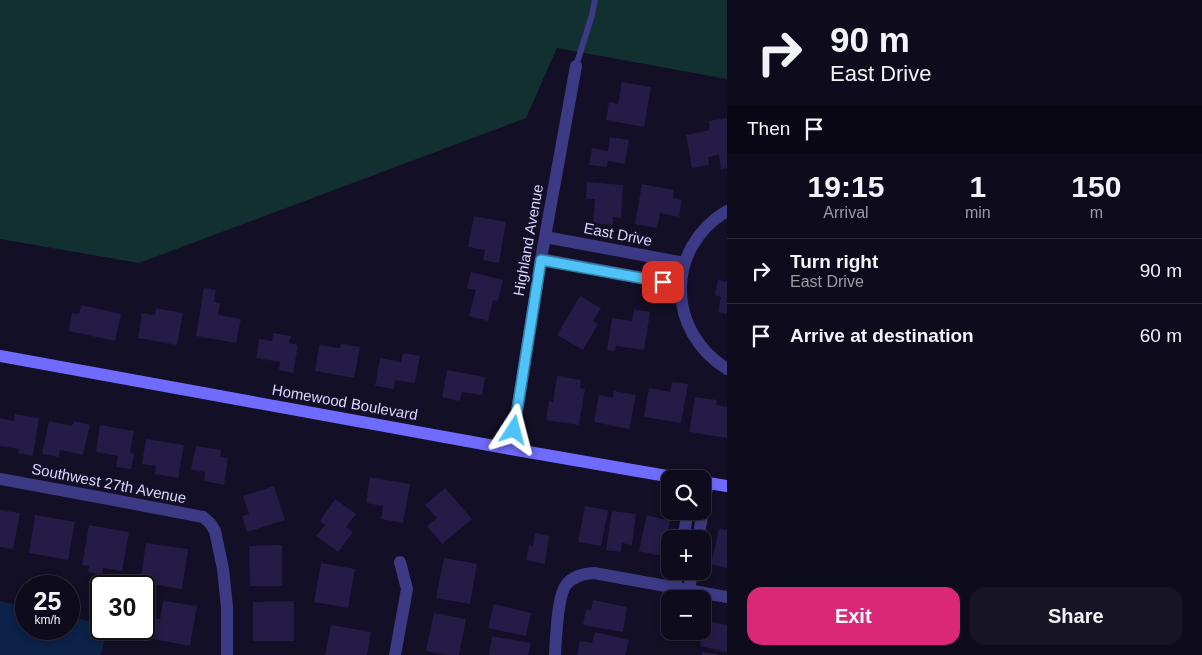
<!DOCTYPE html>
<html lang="en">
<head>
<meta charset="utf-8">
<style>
	body { margin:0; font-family:Arial,sans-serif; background:#171425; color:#f1f3f6; height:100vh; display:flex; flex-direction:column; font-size:19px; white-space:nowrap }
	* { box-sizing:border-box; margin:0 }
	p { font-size:16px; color:#9b9ba3 }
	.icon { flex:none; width:28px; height:28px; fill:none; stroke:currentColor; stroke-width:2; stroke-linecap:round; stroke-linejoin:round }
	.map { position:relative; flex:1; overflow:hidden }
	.details { display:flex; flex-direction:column; background:#0e0b1c; width:475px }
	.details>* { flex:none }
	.banner { background:#0e0b1c; color:#f1f3f6; overflow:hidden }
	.controls { position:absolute; left:661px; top:470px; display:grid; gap:10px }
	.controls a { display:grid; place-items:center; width:50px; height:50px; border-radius:10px; background:#0e0b1c; box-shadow:0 2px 8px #0003,0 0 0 1px #2e2b3b; font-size:25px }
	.speed { position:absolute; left:15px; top:575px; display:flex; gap:10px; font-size:25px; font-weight:700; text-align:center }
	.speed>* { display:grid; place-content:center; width:65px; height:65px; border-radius:50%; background:#0e0b1c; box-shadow:0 2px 8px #0003,0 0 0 1px #2e2b3b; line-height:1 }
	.speed small { font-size:12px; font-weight:400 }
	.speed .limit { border:2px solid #111; border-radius:8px; background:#fff; color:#111 }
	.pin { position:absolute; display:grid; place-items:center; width:42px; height:42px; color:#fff; margin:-21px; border-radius:10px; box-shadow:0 2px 8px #0006 }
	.me { position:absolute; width:55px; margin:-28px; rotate:9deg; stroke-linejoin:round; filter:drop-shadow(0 0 4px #0008) }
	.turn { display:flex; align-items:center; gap:18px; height:105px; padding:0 20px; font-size:22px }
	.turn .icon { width:65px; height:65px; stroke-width:2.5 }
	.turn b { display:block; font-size:35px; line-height:42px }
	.then { display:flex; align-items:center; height:48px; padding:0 20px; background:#0003; gap:10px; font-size:19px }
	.eta { display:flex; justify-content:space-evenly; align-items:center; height:85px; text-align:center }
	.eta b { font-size:30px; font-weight:600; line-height:35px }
	.button { display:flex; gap:10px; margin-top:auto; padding:10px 20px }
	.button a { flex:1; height:58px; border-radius:15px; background:#db2777; color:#fff; font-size:20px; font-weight:600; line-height:58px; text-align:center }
	.button a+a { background:#171425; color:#f1f3f6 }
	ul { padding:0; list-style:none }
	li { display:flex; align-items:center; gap:15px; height:65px; padding:0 20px; border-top:1px solid #2e2b3b }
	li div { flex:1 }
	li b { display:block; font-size:19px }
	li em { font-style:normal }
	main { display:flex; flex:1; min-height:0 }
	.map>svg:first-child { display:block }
	.green { fill:#12302f }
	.water { fill:#0c2248 }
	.building { fill:#241b47 }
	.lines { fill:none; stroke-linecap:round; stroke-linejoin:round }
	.lane { stroke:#3d3a85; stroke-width:6 }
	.street { stroke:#3d3a85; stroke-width:12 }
	.secondary { stroke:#6f6bff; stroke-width:12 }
	.route-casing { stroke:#337fa1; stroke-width:12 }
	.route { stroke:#4fc3f7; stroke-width:9 }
	.labels { text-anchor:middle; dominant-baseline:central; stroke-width:5; stroke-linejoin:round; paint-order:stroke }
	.street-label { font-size:15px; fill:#d9d4ff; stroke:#130f26 }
</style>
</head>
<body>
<main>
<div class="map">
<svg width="727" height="655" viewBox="0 0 727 655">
	<rect width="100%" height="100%" fill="#130f26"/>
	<path class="green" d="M0,0H727V79L557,48L526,118L139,263L0,239Z"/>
	<path class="water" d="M0,601L26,607V629H69V617L99,623L104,641L101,655H0Z"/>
	<path class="building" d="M622,82L651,87L644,127L606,120L609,102L618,104Z
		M727,118V168L721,169L719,155L708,157L709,165L692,168L686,135L710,130L709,121Z
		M610,137L629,140L625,164L608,161L607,167L589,165L592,148L608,151Z
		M587,182L623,185L621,218L613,217V225L593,223L595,199H586Z
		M642,184L674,190L673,198L682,200L679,217L660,213L657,228L635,224Z
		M474,216L506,222L499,263L483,260L485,250L468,247Z
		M471,272L503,280L498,301L493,300L488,321L469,316L476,290L467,288Z
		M718,280L727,282V314L718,312L721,297L715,295Z
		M204,288L216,290L214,302L220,303L218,315L241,319L236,343L196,336Z
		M580,296L601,308L593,321L598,324L583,350L557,335Z
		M81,305L121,314L115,341L69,331L72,313L79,314Z
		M156,308L183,313L177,345L138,338L142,313L155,315Z
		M634,309L650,312L644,350L616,346L615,351L607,350L612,318L632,321Z
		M273,333L291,336L289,343L298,345L293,373L279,370L280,362L256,358L259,339L272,341Z
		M341,344L360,347L354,378L315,371L319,345L340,348Z
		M403,353L420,356L415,383L395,380L394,389L375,386L380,358L401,362Z
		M447,370L485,377L482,395L462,392L460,401L442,397Z
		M557,376L581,380L580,388L585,389L579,425L546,420L549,401L553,402Z
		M672,382L688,384L681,423L644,417L649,388L670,392Z
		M614,391L636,395L629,429L594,422L599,395L613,398Z
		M695,397L717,400L716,405L727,407V438L689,432Z
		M15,414L39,418L33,456L18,453L19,449L0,446V418L14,421Z
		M49,421L72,426L74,421L90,425L83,455L60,450L59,457L42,454Z
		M100,425L134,431L130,453L134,454L131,469L116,467L118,456L96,452Z
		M146,439L184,445L178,478L155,474L156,466L142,464Z
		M196,446L221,450L220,457L228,458L224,485L204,481L205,472L191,470Z
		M370,477L410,484L403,523L381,519L383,506L366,503Z
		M274,486L285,520L247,532L242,516L249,514L243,496Z
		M445,488L472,519L442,544L427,526L437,518L425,505Z
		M335,499L356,514L346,527L353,532L338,552L316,536L325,525L320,521Z
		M585,506L608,510L601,546L578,542Z
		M0,510L20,513L13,549L0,547Z
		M612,511L636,514L632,545L622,543L621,552L606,550Z
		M35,515L75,522L68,560L29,553Z
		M647,515L670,521L662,556L639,551Z
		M89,525L129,532L122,571L103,568L102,575L88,572L89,566L82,565Z
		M719,529L727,530V568L711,564Z
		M535,533L549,536L545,564L526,560L529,545L533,546Z
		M146,543L188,549L182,589L140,582Z
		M282,545V586H250L249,546Z
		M444,558L477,564L470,604L436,598Z
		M321,563L355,569L348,608L314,602Z
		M593,600L627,607L623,632L583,625L586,609L591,610Z
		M163,601L197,606L190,646L148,638L151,618L160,619Z
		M294,601V641H253V602Z
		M494,604L531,613L526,636L488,628Z
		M434,613L466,619L459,655H447L426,651Z
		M706,621L727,625V652L700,646Z
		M331,625L371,632L367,655H325Z
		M595,632L629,640L625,655H577L580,641L592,643Z
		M492,636L531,643L528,655H489Z
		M702,652L717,654V655H702Z"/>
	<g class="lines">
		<path class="lane" d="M576,66L592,15L595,0"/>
		<path class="street" d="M727,211C665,248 666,331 727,369
			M545,237L685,263
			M541,259L681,285
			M511,449L541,259L576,66
			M0,479L98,497L203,517L210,523L215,531L223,569L227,607V655
			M683,539L688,511
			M698,539L708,483
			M675,587L678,571
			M689,590L692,571
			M395,655L407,589L400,562
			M555,655C556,639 557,597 566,585C573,576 583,574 594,573L727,597"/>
		<path class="secondary" d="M0,356L511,449L684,479
			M702,482L727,486"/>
	</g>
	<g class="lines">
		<defs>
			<path id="route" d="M514,430L541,260L663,282"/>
		</defs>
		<use href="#route" class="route-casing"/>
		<use href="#route" class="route"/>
	</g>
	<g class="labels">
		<g class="street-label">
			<text transform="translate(618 234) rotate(11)">East Drive</text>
			<text transform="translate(528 240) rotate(-80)">Highland Avenue</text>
			<text transform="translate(345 402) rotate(10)">Homewood Boulevard</text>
			<text transform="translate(109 483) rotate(11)">Southwest 27th Avenue</text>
		</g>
	</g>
</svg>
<div class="controls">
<a><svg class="icon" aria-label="search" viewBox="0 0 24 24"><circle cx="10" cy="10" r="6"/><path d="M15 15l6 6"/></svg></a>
<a>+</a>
<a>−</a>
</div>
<div class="speed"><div>25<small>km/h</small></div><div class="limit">30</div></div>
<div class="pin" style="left:663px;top:282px;background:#d93025"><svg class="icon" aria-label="arrive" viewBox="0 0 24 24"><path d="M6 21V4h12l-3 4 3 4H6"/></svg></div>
<svg class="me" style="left:514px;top:430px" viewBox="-20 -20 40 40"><path d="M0-17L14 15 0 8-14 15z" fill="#4fc3f7" stroke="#fff" stroke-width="4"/></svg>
</div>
<section class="details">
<div class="banner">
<div class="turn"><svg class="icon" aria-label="right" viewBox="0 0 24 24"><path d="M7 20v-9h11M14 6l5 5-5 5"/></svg><div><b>90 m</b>East Drive</div></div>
<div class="then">Then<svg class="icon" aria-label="arrive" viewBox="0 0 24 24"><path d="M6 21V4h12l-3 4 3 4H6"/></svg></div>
</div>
<div class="eta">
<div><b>19:15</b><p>Arrival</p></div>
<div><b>1</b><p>min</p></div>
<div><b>150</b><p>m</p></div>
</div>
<ul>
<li><svg class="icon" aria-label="right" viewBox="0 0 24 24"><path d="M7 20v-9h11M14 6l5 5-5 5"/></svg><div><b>Turn right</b><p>East Drive</p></div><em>90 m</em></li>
<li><svg class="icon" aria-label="arrive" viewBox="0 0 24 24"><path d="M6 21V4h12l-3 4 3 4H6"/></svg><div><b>Arrive at destination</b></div><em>60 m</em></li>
</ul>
<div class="button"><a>Exit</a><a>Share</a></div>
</section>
</main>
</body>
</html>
